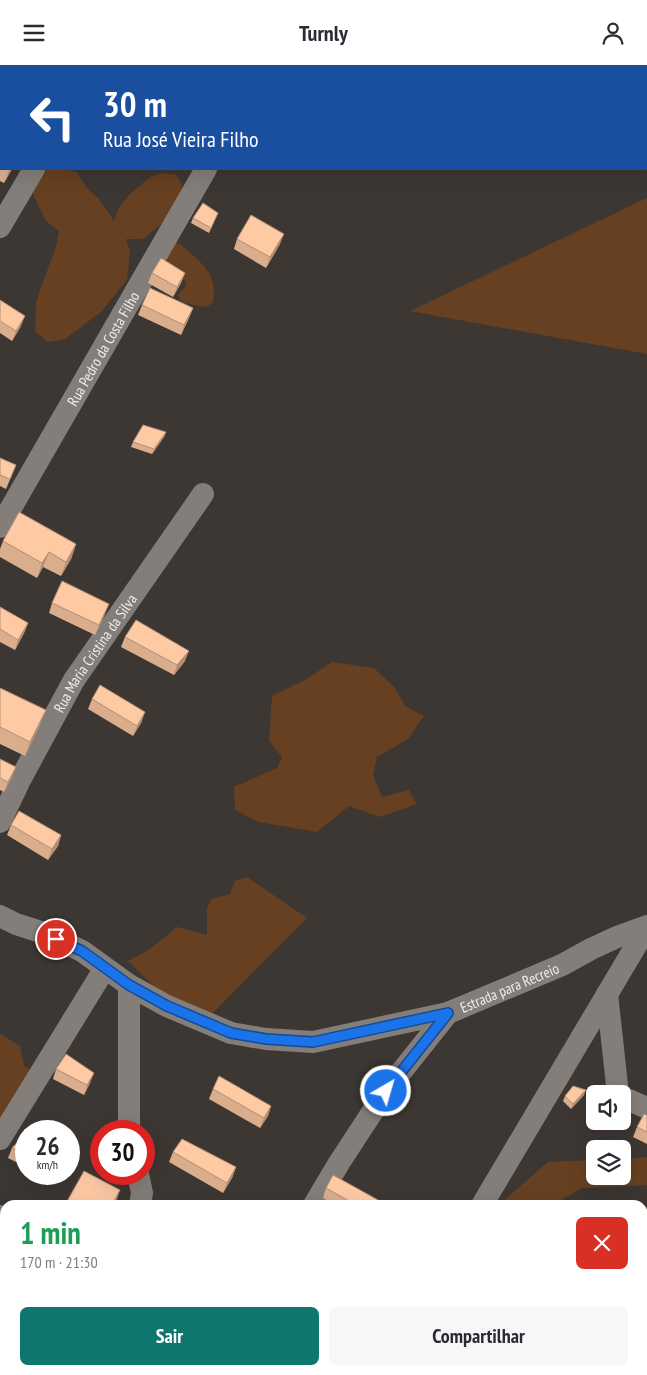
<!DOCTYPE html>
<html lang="pt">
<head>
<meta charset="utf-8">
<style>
	body { margin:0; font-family:"PT Sans Narrow",sans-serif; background:#f7f7f7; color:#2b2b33; height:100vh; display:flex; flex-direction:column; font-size:19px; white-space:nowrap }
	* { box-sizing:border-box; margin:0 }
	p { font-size:16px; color:#7c7c81 }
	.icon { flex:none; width:28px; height:28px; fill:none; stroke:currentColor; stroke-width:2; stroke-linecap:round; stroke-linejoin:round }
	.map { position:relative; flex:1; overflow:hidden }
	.details { position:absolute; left:0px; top:1135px; width:648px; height:175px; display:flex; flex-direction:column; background:#fff; border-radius:15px 15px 0 0; box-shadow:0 5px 20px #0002 }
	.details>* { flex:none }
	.hud { position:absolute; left:0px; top:0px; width:648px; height:105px; box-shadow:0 5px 20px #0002; background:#1a4fa0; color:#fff; overflow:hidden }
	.fabs { position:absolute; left:586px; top:1020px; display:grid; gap:10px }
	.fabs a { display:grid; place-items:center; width:45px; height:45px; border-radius:8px; background:#fff; box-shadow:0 5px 20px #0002; font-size:25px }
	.speed { position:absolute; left:15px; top:1055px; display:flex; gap:10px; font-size:25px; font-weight:700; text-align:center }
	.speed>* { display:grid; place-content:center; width:65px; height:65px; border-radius:50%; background:#fff; box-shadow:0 5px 20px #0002; line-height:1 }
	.speed small { font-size:12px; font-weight:400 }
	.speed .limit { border:8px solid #d22; background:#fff; color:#111 }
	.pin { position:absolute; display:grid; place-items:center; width:42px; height:42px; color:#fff; margin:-21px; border:2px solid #fff; border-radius:50%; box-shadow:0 1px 5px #0007 }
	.me { position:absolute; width:55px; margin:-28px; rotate:38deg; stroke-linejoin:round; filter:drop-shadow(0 0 4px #0008) }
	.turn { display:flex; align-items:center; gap:18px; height:105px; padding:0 20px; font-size:22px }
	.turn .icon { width:65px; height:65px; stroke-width:2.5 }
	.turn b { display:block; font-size:35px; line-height:42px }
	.round { display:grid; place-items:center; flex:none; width:52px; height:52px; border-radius:8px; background:#f7f7f7 }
	.head { display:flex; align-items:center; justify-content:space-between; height:85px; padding:0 20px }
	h1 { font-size:30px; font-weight:800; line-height:38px; color:#1e9e55 }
	.primary-button { display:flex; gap:10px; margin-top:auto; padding:10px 20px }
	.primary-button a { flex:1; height:58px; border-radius:8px; background:#0f766e; color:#fff; font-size:20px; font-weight:800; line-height:58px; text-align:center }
	.primary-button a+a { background:#f7f7f7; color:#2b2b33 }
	header { display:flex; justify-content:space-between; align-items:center; height:65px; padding:0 20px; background:#fff; font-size:22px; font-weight:800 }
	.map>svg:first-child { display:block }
	.green { fill:#664020 }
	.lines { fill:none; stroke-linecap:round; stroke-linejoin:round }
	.minor { stroke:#837e7a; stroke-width:22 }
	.wall { fill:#daae8d }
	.shaded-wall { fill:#b18d73 }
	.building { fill:#fdcaa4; stroke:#b18d73 }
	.route-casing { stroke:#114b97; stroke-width:12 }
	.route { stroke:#1a73e8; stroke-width:9 }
	.labels { text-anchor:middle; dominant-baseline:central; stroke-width:5; stroke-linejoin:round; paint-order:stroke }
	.street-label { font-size:15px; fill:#f0edeb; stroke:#211f1d }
</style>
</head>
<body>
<header><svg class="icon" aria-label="menu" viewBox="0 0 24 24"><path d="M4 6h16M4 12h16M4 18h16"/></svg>Turnly<svg class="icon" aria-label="person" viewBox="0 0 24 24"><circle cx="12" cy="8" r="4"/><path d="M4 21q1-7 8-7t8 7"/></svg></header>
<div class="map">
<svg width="647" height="1310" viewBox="0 0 647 1310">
	<rect width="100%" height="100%" fill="#3c3733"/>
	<path class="green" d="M53,104H64L76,107L88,124L99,134L114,156L119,142L130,129L150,112L163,108L176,110L182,119L181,127L166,155L143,174H126L130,187L127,215L101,247L65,274L48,277L35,266L36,238L41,222L56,182L59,166L46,156L37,138L31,124L41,107Z
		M647,133V289L410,246Z
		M170,179H180C200,197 218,207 213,237L207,242L193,240L181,236L178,230L186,221L185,216L161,198Z
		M332,597L374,603L395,623L405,641L424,651L408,674L377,692L373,710L382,732L409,725L417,739L380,752L349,741L317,767L259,757L235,745L234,722L277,703L282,692L269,676L272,631L305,615Z
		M247,812L307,853L210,951L163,930L128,896L150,884L177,862L207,870V844L211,834L230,829L235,816Z
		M0,969L20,981L24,1001L38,1009L0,1070Z
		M647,1092V1120L582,1123L553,1140H514L503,1136L548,1097L595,1095V1111H622L623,1094Z"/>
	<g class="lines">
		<g class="minor">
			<path d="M489,0L491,1"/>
			<path d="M92,1L93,0"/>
			<path d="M270,1L272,0"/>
			<path d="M646,42H647"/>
			<path d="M0,162L34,104"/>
			<path id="s1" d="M0,462L206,104"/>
			<path id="s2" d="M0,757L20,715L74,615L203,429"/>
			<path d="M0,851L16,859L44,868L82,886L129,920L167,941L231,968L266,974L313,977L448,948"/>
			<path d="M129,920V1061L130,1066"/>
			<path d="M607,929L618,1029"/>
			<path d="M622,1032L647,1043"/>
			<path d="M0,1074L105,903"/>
			<path d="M138,1109L142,1128L140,1140"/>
			<path id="s3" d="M314,1140L339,1098L386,1026L448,948L562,900L591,884L617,872L647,861"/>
			<path d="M482,1140L647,862"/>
			<path d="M0,1151L5,1154"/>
			<path d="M642,1180L647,1173"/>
			<path d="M642,1218L647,1220"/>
			<path d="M42,1310L45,1305"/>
			<path d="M216,1310L219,1305"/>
			<path d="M386,1310L389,1305"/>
			<path d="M565,1310L568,1305"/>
		</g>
	</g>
	<path class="wall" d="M0,61H1V104H12L4,118L0,116Z
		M218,148L209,168L191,158L193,153Z
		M237,174L280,179L266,203L234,184Z
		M152,208H185L181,218L173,232L148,218Z
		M0,235L21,261L12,276L0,268Z
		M142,240L193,243L189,253L181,270L138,250Z
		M166,367L164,372L152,389L131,382L133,377Z
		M0,393L16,400L6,424L0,421Z
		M3,476L76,479L71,494L61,511L43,502L37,513L0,492V484Z
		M52,538L105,549L95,570L49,548Z
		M0,542L28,558L24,568L15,585L0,577Z
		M125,572L185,596L174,610L121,582Z
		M0,623L40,660L25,691L0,679Z
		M92,634L145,647L141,658L133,671L88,644Z
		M0,694L12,712L4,727L0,725Z
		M11,760L61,770L58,781L48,795L7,770Z
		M56,1004L90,1018L84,1030L53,1014Z
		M213,1024L271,1041L268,1051L260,1063L209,1034Z
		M584,1030L571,1044L563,1036L565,1031Z
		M647,1050V1079L633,1072L637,1062Z
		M26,1074V1102L8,1093L12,1083Z
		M173,1087L236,1102L232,1113L223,1128L169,1097Z
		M39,1109H53L49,1114Z
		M326,1123L387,1140H335L323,1133Z
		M647,1249V1283L642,1280V1251L645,1253Z
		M99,1305H133L108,1310Z
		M293,1305H372L369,1310H302Z
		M516,1305H542L538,1310H515Z"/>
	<path class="shaded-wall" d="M10,104H12L4,118Z
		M284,169L280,179L266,203L270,192Z
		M185,208L181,218L173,232L177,222Z
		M193,243L189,253L181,270L184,260Z
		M25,251L21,261L12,276L16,266Z
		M166,367L164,372L152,389L154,384Z
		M76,479L71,494L61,511L66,497Z
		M49,487L43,502L37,513L42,498Z
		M109,539L105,549L95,570L99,560Z
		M28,558L24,568L15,585L18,575Z
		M189,586L185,596L174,610L177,600Z
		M46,645L40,660L25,691L30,677Z
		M145,647L141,658L133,671L137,661Z
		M16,702L12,712L4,727L8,717Z
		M61,770L58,781L48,795L52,784Z
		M94,1008L90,1018L84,1030L87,1020Z
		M586,1025L584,1030L571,1044L573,1039Z
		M271,1041L268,1051L260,1063L264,1053Z
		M236,1102L232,1113L223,1128L227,1118Z
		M120,1125L115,1140H112Z
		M369,1305H372L369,1310H366Z
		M538,1305H542L538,1310H534Z"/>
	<path class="building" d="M105,0H125L127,1H104Z
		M0,61H1V99H0Z
		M203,138L218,148L211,163L193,153Z
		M251,150L284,169L270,192L237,174Z
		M161,193L185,208L177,222L152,208Z
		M150,223L193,243L184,260L142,240Z
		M0,235L25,251L16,266L0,256Z
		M143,360L166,367L154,384L133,377Z
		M0,393L16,400L10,414L0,410Z
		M19,447L76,479L66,497L49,487L42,498L3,476Z
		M62,516L109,539L99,560L52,538Z
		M0,542L28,558L18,575L0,564Z
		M136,555L189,586L177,600L125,572Z
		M100,620L145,647L137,661L92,634Z
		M0,623L46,645L30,677L0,662Z
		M0,694L16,702L8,717L0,713Z
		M19,746L61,770L52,784L11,760Z
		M66,989L94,1008L87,1020L56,1004Z
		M219,1011L271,1041L264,1053L213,1024Z
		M573,1021L586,1025L573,1039L565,1031Z
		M644,1049L647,1050V1067L637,1062Z
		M22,1072L26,1074V1090L12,1083Z
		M182,1074L236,1102L227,1118L173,1087Z
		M84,1106L120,1125L112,1140H65Z
		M333,1110L387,1140H356L326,1123Z
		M642,1223L647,1225V1236L642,1246Z
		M642,1251L647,1255V1271L642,1268Z
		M112,1305H133L130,1310H109Z
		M230,1305H254L264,1310H228Z
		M324,1305H369L366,1310H332Z
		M404,1305H430L438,1310H401Z
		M481,1305H501L510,1310H478Z
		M525,1305H538L534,1310Z"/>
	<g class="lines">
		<defs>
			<path id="route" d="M56,874L82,886L129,920L167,941L231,968L266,974L313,977L448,948L386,1026"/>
		</defs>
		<use href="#route" class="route-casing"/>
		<use href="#route" class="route"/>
	</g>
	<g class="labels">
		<g class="street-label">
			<text stroke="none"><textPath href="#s1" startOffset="206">Rua Pedro da Costa Filho</textPath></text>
			<text stroke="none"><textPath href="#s2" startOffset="194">Rua Maria Cristina da Silva</textPath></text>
			<text stroke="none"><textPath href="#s3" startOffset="301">Estrada para Recreio</textPath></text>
		</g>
	</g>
</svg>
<div class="fabs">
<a><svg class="icon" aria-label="sound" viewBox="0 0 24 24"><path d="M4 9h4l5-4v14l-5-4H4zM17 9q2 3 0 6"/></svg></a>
<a><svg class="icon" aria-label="layers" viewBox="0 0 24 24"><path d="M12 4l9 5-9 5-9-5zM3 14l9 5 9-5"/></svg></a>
</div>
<div class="speed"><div>26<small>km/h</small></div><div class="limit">30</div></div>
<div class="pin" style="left:56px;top:874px;background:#d93025"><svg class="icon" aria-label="arrive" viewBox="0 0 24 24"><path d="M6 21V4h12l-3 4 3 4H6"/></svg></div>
<svg class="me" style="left:386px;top:1026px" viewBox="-20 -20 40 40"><circle r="17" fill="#1a73e8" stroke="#fff" stroke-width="3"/><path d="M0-11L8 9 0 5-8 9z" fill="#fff"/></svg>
<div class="hud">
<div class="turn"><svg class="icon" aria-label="left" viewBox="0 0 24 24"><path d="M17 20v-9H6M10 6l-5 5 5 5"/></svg><div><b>30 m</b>Rua José Vieira Filho</div></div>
</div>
<section class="details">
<div class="head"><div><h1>1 min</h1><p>170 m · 21:30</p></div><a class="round" style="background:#d93025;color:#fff"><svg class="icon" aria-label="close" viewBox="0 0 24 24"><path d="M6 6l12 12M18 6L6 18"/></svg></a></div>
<div class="primary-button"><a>Sair</a><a>Compartilhar</a></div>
</section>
</div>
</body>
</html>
